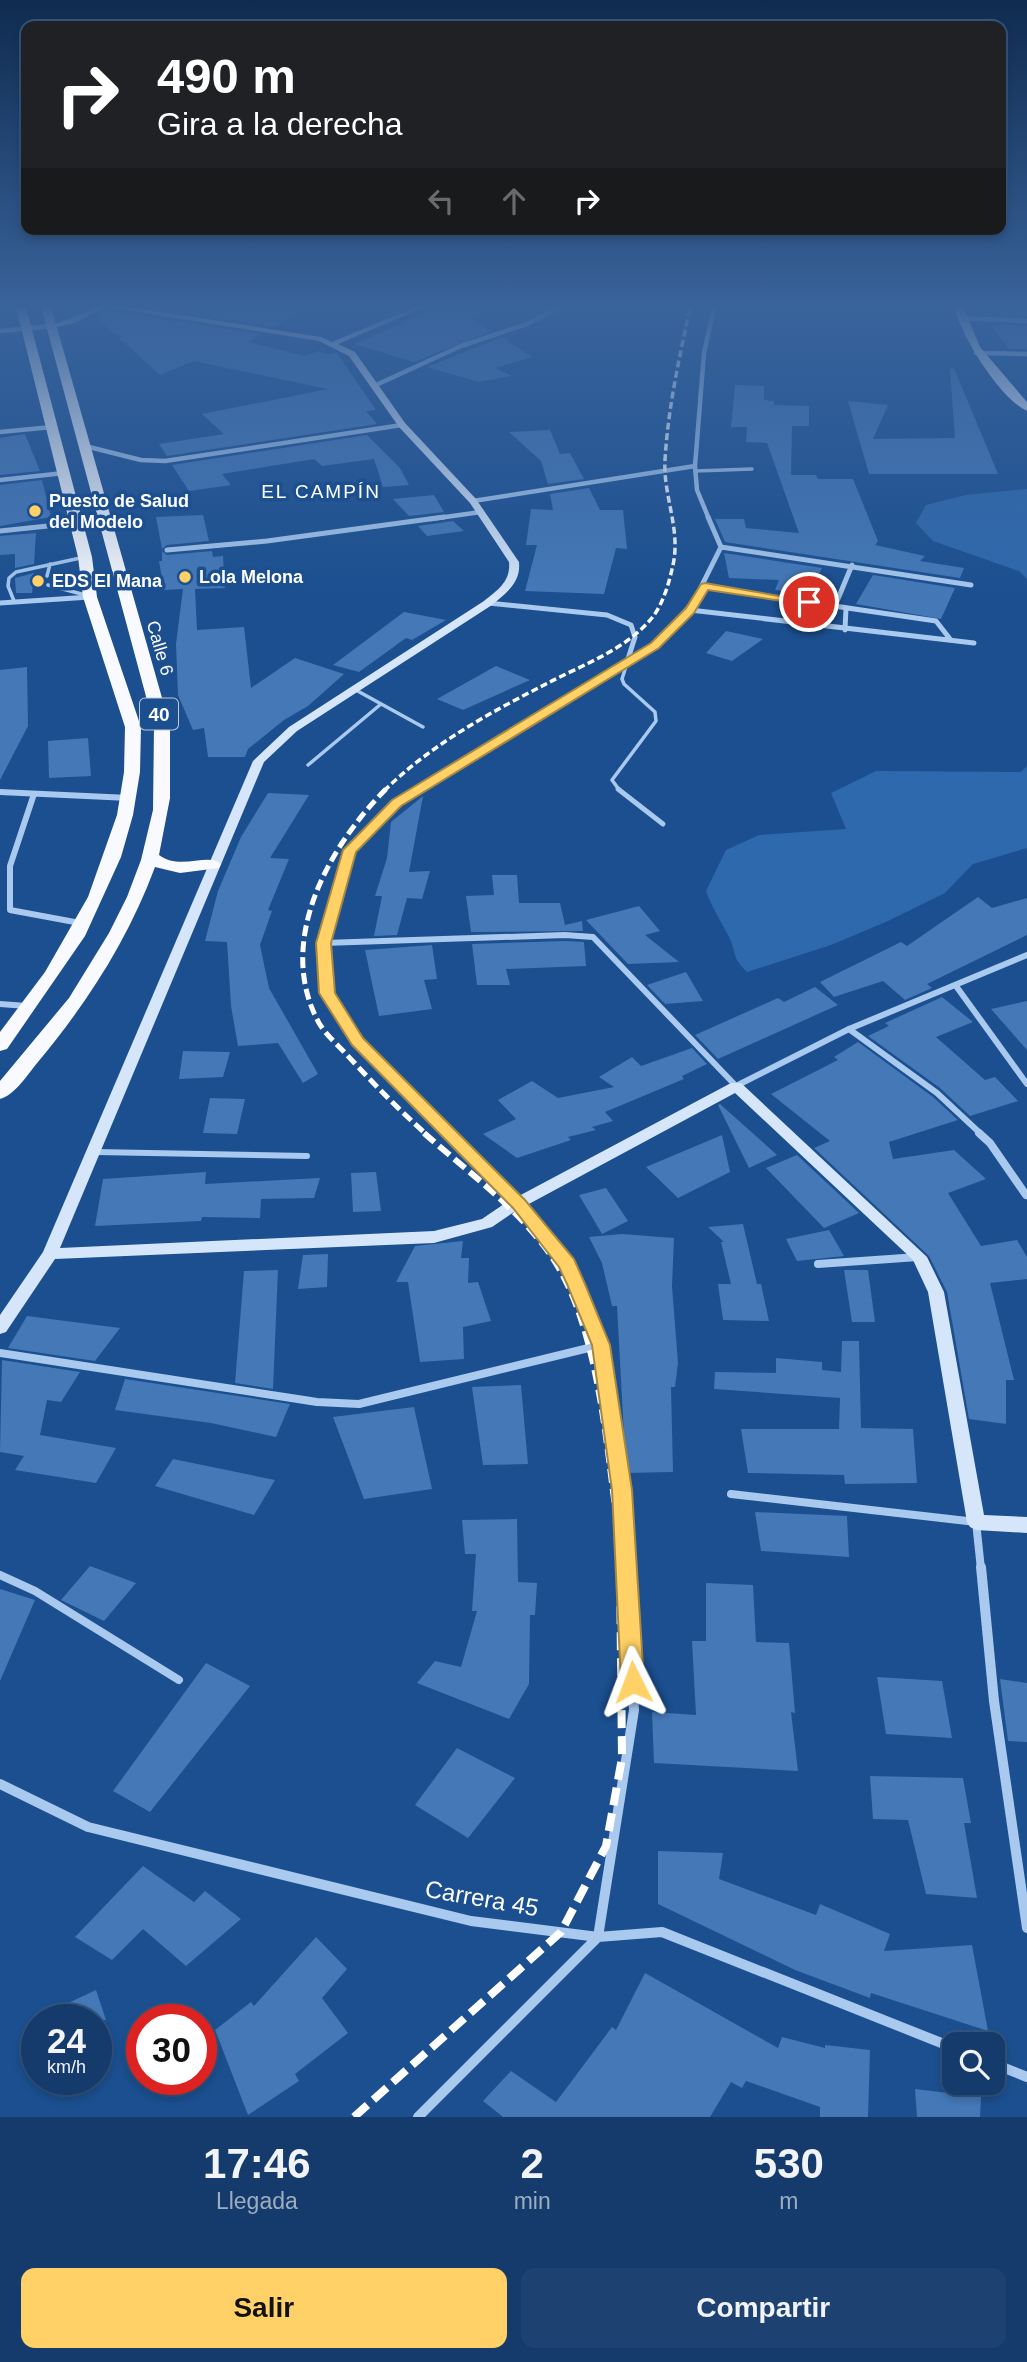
<!DOCTYPE html>
<html lang="es">
<head>
<meta charset="utf-8">
<style>
	body { margin:0; font-family:Helvetica,sans-serif; background:#1d4271; color:#f1f3f6; height:100vh; display:flex; flex-direction:column; font-size:26px; white-space:nowrap }
	* { box-sizing:border-box; margin:0 }
	p { font-size:23px; color:#9dadc1 }
	.icon { flex:none; width:38px; height:38px; fill:none; stroke:currentColor; stroke-width:2; stroke-linecap:round; stroke-linejoin:round }
	.map { position:relative; height:2117px; overflow:hidden }
	.panel { display:flex; flex-direction:column; background:#143b6b; flex:1 }
	.panel>* { flex:none }
	.top-card { position:absolute; left:21px; top:21px; width:985px; height:214px; border-radius:14px; box-shadow:0 4px 10px #0003,0 0 0 2px #33557e; background:#202124; color:#fff; overflow:hidden }
	.controls { position:absolute; left:942px; top:2032px; display:grid; gap:14px }
	.controls a { display:grid; place-items:center; width:63px; height:63px; border-radius:14px; background:#143b6b; box-shadow:0 4px 10px #0003,0 0 0 2px #33557e; font-size:35px }
	.speed { position:absolute; left:21px; top:2004px; display:flex; gap:14px; font-size:35px; font-weight:700; text-align:center }
	.speed>* { display:grid; place-content:center; width:91px; height:91px; border-radius:50%; background:#143b6b; box-shadow:0 4px 10px #0003,0 0 0 2px #33557e; line-height:1 }
	.speed small { font-size:18px; font-weight:400 }
	.speed .limit { border:10px solid #d22; background:#fff; color:#111 }
	.pin { position:absolute; display:grid; place-items:center; width:60px; height:60px; color:#fff; margin:-30px; border:4px solid #fff; border-radius:50%; box-shadow:0 2px 7px #0007 }
	.me { position:absolute; width:77px; margin:-38px; rotate:357deg; stroke-linejoin:round; filter:drop-shadow(0 0 5px #0008) }
	.turn { display:flex; align-items:center; gap:24px; height:147px; padding:0 21px; font-size:32px }
	.turn .icon { width:91px; height:91px; stroke-width:2.5 }
	.turn b { display:block; font-size:49px; line-height:60px }
	.lanes { display:flex; align-items:center; height:66px; padding:0 21px; background:#0003; justify-content:center; gap:35px; direction:ltr }
	.lanes .off { opacity:.35 }
	.eta { display:flex; justify-content:space-evenly; align-items:center; height:119px; text-align:center }
	.eta b { font-size:42px; font-weight:800; line-height:49px }
	.cta { display:flex; gap:14px; margin-top:auto; padding:14px 21px }
	.cta a { flex:1; height:80px; border-radius:14px; background:#ffd166; color:#111; font-size:28px; font-weight:800; line-height:80px; text-align:center }
	.cta a+a { background:#1d4271; color:#f1f3f6 }
	.map>svg:first-child { display:block }
	.green { fill:#2e69ad }
	.building { fill:#4478b7 }
	.lines { fill:none; stroke-linecap:round; stroke-linejoin:round }
	.service-far3 { stroke:#a9c9ee; stroke-width:3.5 }
	.service-far2 { stroke:#a9c9ee; stroke-width:5 }
	.service-far1 { stroke:#a9c9ee; stroke-width:6 }
	.service { stroke:#a9c9ee; stroke-width:8 }
	.minor-far4 { stroke:#a9c9ee; stroke-width:4.5 }
	.minor-far3 { stroke:#a9c9ee; stroke-width:5 }
	.minor-far2 { stroke:#a9c9ee; stroke-width:6 }
	.minor-far1 { stroke:#a9c9ee; stroke-width:8 }
	.minor { stroke:#a9c9ee; stroke-width:10 }
	.secondary { fill:#d6e6fa; fill-rule:evenodd }
	.primary { fill:#f0f6ff; fill-rule:evenodd }
	.trunk { fill:#f8faff; fill-rule:evenodd }
	.rail-far3 { stroke:#fff; stroke-width:3.5; stroke-dasharray:7 3.5; stroke-linecap:butt }
	.rail-far2 { stroke:#fff; stroke-width:5; stroke-dasharray:11 5; stroke-linecap:butt }
	.rail-far1 { stroke:#fff; stroke-width:6; stroke-dasharray:14 6; stroke-linecap:butt }
	.rail { stroke:#fff; stroke-width:8; stroke-dasharray:18 8; stroke-linecap:butt }
	.route { fill:#ffd166; stroke:#a68842; stroke-width:2 }
	.poi-dot { fill:#ffd166; stroke:#1b4f8f; stroke-width:2.5 }
	.labels { text-anchor:middle; dominant-baseline:central; stroke-width:7; stroke-linejoin:round; paint-order:stroke }
	.far-poi-label { font-size:18px; font-weight:bold; fill:#fff; stroke:#1b4f8f; text-anchor:start }
	.far-street-label { font-size:18px; fill:#fff; stroke:#1b4f8f }
	.far-neighbourhood-label { font-size:19px; letter-spacing:2px; fill:#fff; stroke:#1b4f8f }
	.shield { fill:#1b4f8f; stroke:#bbcadd; stroke-width:2 }
	.shield-label { font-size:19px; font-weight:bold; fill:#fff }
	.near-street-label { font-size:24px; fill:#fff; stroke:#1b4f8f }
</style>
</head>
<body>
<div class="map">
<svg width="1027" height="2117" viewBox="0 0 1027 2117">
	<rect width="100%" height="100%" fill="#1b4f8f"/>
	<path class="green" d="M1027,489V579L1019,571L933,541L916,523L926,505L965,495Z
		M1027,766V848L973,864L945,893L888,921L831,945L747,972C731,956 737,954 729,937C721,921 712,908 706,891L726,850L759,835L846,829L831,793L876,771L1021,772Z"/>
	<path class="building" d="M173,303H315L274,327L166,310Z
		M449,303H501L470,317L491,331L414,362L354,344Z
		M999,303H1027V316L999,315L1002,314Z
		M106,310L261,334L248,342L305,356L319,351L329,355L336,352L376,410L366,411L377,424L167,456L159,444L224,434L202,414L328,389L194,361L160,375L119,338L123,336L115,334L95,316Z
		M1001,325L1027,326V349H1009L992,327Z
		M502,337L532,357L495,368L512,376L479,382L427,367Z
		M954,368L998,474H869L848,401L888,405L873,439L955,438L950,369Z
		M735,385L764,386V400L774,401V405L809,406V426H792L791,475H816L818,479H853L878,541L875,545L925,556L920,561L964,568L960,578L725,542L715,519H744L746,528L799,533L767,443L746,442L747,427H731Z
		M550,430L560,454L570,453L584,479L548,484L541,461L509,432Z
		M25,434L40,471L0,475V438Z
		M367,435L400,468L409,485L383,487L374,459L322,466L314,459L222,474L231,485L189,491L172,465Z
		M42,480L51,517L0,526V485Z
		M589,488L600,510H623L627,549L616,548L604,594L525,591L537,545H526L531,509L553,510L550,494Z
		M434,495L444,512L409,516L393,499Z
		M203,515L209,541L167,545L162,549L156,517Z
		M453,521L464,531L427,536L418,526Z
		M36,533L34,564L15,568V554L0,555V536Z
		M162,551L167,555L212,551L213,557L223,556L225,588L195,589L197,630L244,627L251,688L295,658L344,674L308,706L284,720L248,749L245,757H208L204,728L193,730L178,695L176,644L183,589L164,590L159,561H162Z
		M724,553L822,568L809,594L775,590L779,580L729,578Z
		M34,573L32,593H16L15,578Z
		M873,575L955,588L941,619L856,604Z
		M404,612L446,620L412,640L406,638L359,672L333,665Z
		M726,631L763,639L732,661L706,653Z
		M496,666L530,680L463,710L437,699Z
		M27,667L28,726L0,780V670Z
		M88,738L91,776L49,778L48,741Z
		M268,793L309,795L270,858L289,859L268,910L272,911L260,945L269,988L318,1074L303,1083L278,1043L238,1046L231,1006L227,942L205,941L218,891L241,837Z
		M423,796L409,872L430,871L422,899L407,898L397,935L374,936L382,896H375L387,858L391,822Z
		M492,875H517L519,903H560L565,925L582,921L583,931L471,932L466,896L494,895Z
		M978,897L992,908L1027,898V935L927,984L932,988L905,1000L883,981L834,997L820,982L901,942L907,946Z
		M639,906L660,931L645,935L679,962L628,964L586,920Z
		M565,941L584,942L586,966L506,969L510,985H477L472,944Z
		M432,945L437,979L424,980L432,1009L379,1016L365,950Z
		M686,972L703,1001L665,1004L647,985Z
		M815,987L838,1005L718,1059L695,1035L778,998L784,1002Z
		M942,997L973,1022L936,1037L985,1080L995,1077L1018,1101L970,1116L940,1088L868,1036L889,1026L885,1023Z
		M1027,1001V1050L991,1009Z
		M858,1042L933,1097L958,1120L889,1142L893,1159L954,1150L986,1179L948,1193L981,1246L1017,1240L1027,1257V1279L990,1283L1014,1380H1006V1424L969,1419L947,1292L929,1256L814,1148L830,1141L771,1094L838,1060L834,1057Z
		M692,1048L707,1064L682,1076L684,1079L605,1112L613,1121L592,1127L596,1130L568,1137L571,1140L517,1158L483,1134L516,1119L498,1100L532,1081L558,1098L614,1087L599,1077L632,1057L641,1066Z
		M183,1051L230,1052L223,1077L179,1079Z
		M210,1098L245,1099L237,1134L203,1133Z
		M720,1104L777,1155L749,1168L718,1105Z
		M722,1135L730,1172L678,1198L646,1167Z
		M797,1155L859,1213L824,1228L766,1168Z
		M206,1172L205,1184L320,1178L314,1198L261,1199L260,1218L202,1217L201,1221L95,1226L103,1179Z
		M376,1172L381,1211L353,1212L351,1173Z
		M606,1188L628,1221L602,1234L579,1195Z
		M743,1224L757,1284H761L769,1321L723,1320L718,1284H731L721,1242H724L708,1227Z
		M829,1230L844,1256L797,1261L786,1239Z
		M622,1234L674,1238L672,1286L678,1363L675,1387H671L673,1472L626,1473L617,1306H612L602,1263L589,1237Z
		M463,1241L461,1258H469L468,1283L478,1282L491,1321L463,1327L464,1359L420,1362L408,1282H396L415,1246Z
		M328,1254L327,1287L298,1289L303,1255Z
		M278,1270L273,1389L235,1383L244,1271Z
		M844,1270H868L875,1322H852Z
		M27,1316L120,1328L95,1361L8,1348Z
		M842,1341H859L861,1428L913,1429L917,1483L845,1484L844,1475L748,1473L741,1429H839L840,1398L714,1389L715,1372L776,1373V1358L822,1362V1370L841,1372Z
		M2,1360L80,1372L61,1402L47,1400L40,1435L116,1448L96,1483L15,1470L24,1456L0,1452Z
		M125,1379L290,1404L276,1437L211,1423L115,1410Z
		M521,1385L528,1464L483,1465L472,1387Z
		M414,1407L432,1489L364,1499L333,1417Z
		M173,1459L275,1480L254,1515L155,1486Z
		M755,1512L847,1516L849,1557L761,1551Z
		M517,1519L518,1582L537,1583L535,1615H530L529,1684L509,1719L417,1683L435,1661L461,1667L477,1611H472L476,1554H465L462,1520Z
		M90,1566L136,1583L104,1621L61,1600Z
		M706,1583L753,1585L756,1642L789,1643L795,1713L791,1712L798,1771L654,1763L652,1712L696,1715L692,1641H706Z
		M0,1589L35,1600L0,1681Z
		M206,1663L250,1686L150,1812L113,1791Z
		M877,1677L942,1681L952,1738L886,1734Z
		M1000,1679L1027,1683V1742L1008,1741Z
		M457,1748L515,1778L468,1838L415,1805Z
		M870,1776L963,1778L971,1823H964L977,1898L926,1894L908,1820L873,1819Z
		M658,1851L723,1853L719,1879L816,1915L820,1904L890,1934L884,1951L972,1945L988,2031L871,1993L870,1998L795,1970L658,1904Z
		M143,1866L194,1902L205,1891L241,1919L186,1966L143,1929L112,1960L75,1937Z
		M316,1937L347,1969L322,1998L348,2033L295,2074L299,2081L248,2115L215,2030L251,2002L254,2006Z
		M645,1973L778,2048L782,2037L825,2048V2045L870,2050L868,2117H820V2107L746,2081L742,2088L731,2082L710,2117H503L483,2101L511,2071L556,2102L612,2027L616,2030Z
		M96,1990L106,2020H32Z
		M915,2089L981,2097L980,2117H917Z"/>
	<g class="lines">
		<path class="service-far3" d="M152,312L169,303
			M695,471L752,469
			M47,576L50,564
			M48,585L89,596
			M14,601L8,586L9,578L16,572L85,557
			M354,689L423,727
			M308,765L381,704
			M620,791L612,780L656,721L655,712L624,684L622,679L627,663"/>
		<path class="service-far2" d="M618,789L663,824"/>
		<path class="service-far1" d="M96,1152L307,1156"/>
		<path class="service" d="M0,1575L35,1591L179,1680"/>
		<path class="minor-far4" d="M961,318L1027,321
			M0,331L52,326
			M976,353L1027,354
			M376,385L461,346L527,324L568,303
			M0,432L52,427
			M85,446L141,460L165,461L402,425
			M0,480L64,473
			M473,501L695,466
			M431,519L481,512
			M709,519L697,490L695,466L704,353L715,303"/>
		<path class="minor-far3" d="M0,531L76,523
			M721,547L971,585
			M167,550L267,541L444,517
			M705,587L936,621L950,639
			M0,603L90,597
			M488,603L607,615L631,625L635,637L627,662
			M835,606L852,565
			M690,610L974,643
			M845,630L846,608
			M416,791L655,646L694,601L721,547L708,517"/>
		<path class="minor-far2" d="M419,789L396,803L350,850L324,943L327,993L358,1041L450,1134
			M0,792L129,798
			M34,794L10,866V910L80,923
			M324,943L565,935L593,937L736,1086L849,1029L1027,955
			M956,986L1027,1084
			M0,1004L27,1006
			M849,1029L937,1093L981,1134"/>
		<path class="minor-far1" d="M448,1133L519,1204L567,1264L601,1345L622,1490L626,1569
			M979,1133L990,1143L1026,1195
			M818,1264L918,1257
			M0,1353L317,1402L359,1404L601,1345
			M731,1494L976,1522L981,1569"/>
		<path class="minor" d="M981,1567L994,1701L1027,1928
			M0,1784L88,1827L471,1921L598,1937L662,1932L954,2048
			M992,2063L1027,2077
			M418,2117L598,1937L634,1710L626,1567"/>
		<path class="secondary" d="M91,303H106L321,337L332,342L425,303H434L338,344L355,352L405,423L476,499L519,562C521,583 506,593 492,605L297,731L264,762L60,1248L434,1231L482,1219L504,1204L731,1083H741L927,1257L944,1292L984,1515L1027,1517V1533L976,1530L970,1527L967,1522L928,1292L913,1260L735,1093L514,1212L492,1227L434,1243L55,1259L6,1332L0,1334V1315L43,1252L253,761L289,727L484,601C498,590 511,581 509,562L470,503L399,427L349,356L319,341L106,307L75,323L52,328L48,326L69,319L98,306Z"/>
		<path class="primary" d="M953,303H962L980,347L1027,402V411C999,398 959,333 953,303Z"/>
		<path class="trunk" d="M15,303H25L92,557L97,597L141,727L140,772L133,815L121,857L85,936L7,1049L0,1051V1032L45,972L88,897L117,815L124,772L125,727L83,597L78,557Z
			M40,303H50L170,726V798L159,855C180,871 209,852 221,864L219,868L180,873L155,867C128,940 87,1003 38,1062C28,1074 15,1095 0,1099V1081L69,998L109,933L127,897L141,860L153,810L154,726Z"/>
		<path class="rail-far3" d="M384,791C430,745 491,712 548,683C582,665 625,650 651,619C663,605 669,583 673,565C681,529 663,496 665,460C668,407 680,355 691,303"/>
		<path class="rail-far2" d="M386,789C328,847 275,943 319,1023C326,1035 338,1045 347,1055C373,1083 398,1109 426,1134"/>
		<path class="rail-far1" d="M424,1133C468,1172 521,1210 554,1260C601,1333 607,1458 620,1544V1569"/>
		<path class="rail" d="M354,2117L561,1932L606,1846L622,1758L620,1567"/>
	</g>
	<linearGradient id="sky" x2="0" y2="1"><stop stop-color="#0f2b4f"/><stop offset="0.51" stop-color="#39639b"/><stop offset="1" stop-color="#39639b" stop-opacity="0"/></linearGradient>
	<rect width="1027" height="599" fill="url(#sky)"/>
	<path class="route" d="M705,583L814,602L809,605L708,590L694,613L659,648L401,806L356,852L331,943L335,993L363,1038L525,1200L574,1259L585,1284L610,1345L632,1490L644,1682L640,1690L633,1692L625,1690L621,1682L612,1490L592,1345L567,1284L559,1267L513,1208L352,1045L319,993L316,943L343,850L392,800L651,643L686,608L701,584Z"/>
	<g class="poi-dot">
		<circle cx="35" cy="511" r="7"/>
		<circle cx="185" cy="577" r="7"/>
		<circle cx="38" cy="581" r="7"/>
	</g>
	<g class="labels">
		<g class="far-poi-label">
			<text x="49" y="501">Puesto de Salud<tspan x="49" dy="21">del Modelo</tspan></text>
			<text x="199" y="577">Lola Melona</text>
			<text x="52" y="581">EDS El Mana</text>
		</g>
		<g class="far-street-label">
			<text transform="translate(160 648) rotate(74)">Calle 6</text>
		</g>
		<g class="far-neighbourhood-label">
			<text x="321" y="491">EL CAMPÍN</text>
		</g>
		<rect class="shield" x="140" y="698.5" width="38" height="31" rx="5"/>
		<g class="shield-label">
			<text x="159" y="714">40</text>
		</g>
		<g class="near-street-label">
			<text transform="translate(482 1898) rotate(10)">Carrera 45</text>
		</g>
	</g>
</svg>
<div class="controls">
<a><svg class="icon" aria-label="search" viewBox="0 0 24 24"><circle cx="10" cy="10" r="6"/><path d="M15 15l6 6"/></svg></a>
</div>
<div class="speed"><div>24<small>km/h</small></div><div class="limit">30</div></div>
<div class="pin" style="left:809px;top:602px;background:#d93025"><svg class="icon" aria-label="arrive" viewBox="0 0 24 24"><path d="M6 21V4h12l-3 4 3 4H6"/></svg></div>
<svg class="me" style="left:633px;top:1682px" viewBox="-20 -20 40 40"><path d="M0-17L14 15 0 8-14 15z" fill="#ffd166" stroke="#fff" stroke-width="4"/></svg>
<div class="top-card">
<div class="turn"><svg class="icon" aria-label="right" viewBox="0 0 24 24"><path d="M7 20v-9h11M14 6l5 5-5 5"/></svg><div><b>490 m</b>Gira a la derecha</div></div>
<div class="lanes"><svg class="icon off" aria-label="left" viewBox="0 0 24 24"><path d="M17 20v-9H6M10 6l-5 5 5 5"/></svg><svg class="icon off" aria-label="ahead" viewBox="0 0 24 24"><path d="M12 20V5M6 11l6-6 6 6"/></svg><svg class="icon" aria-label="right" viewBox="0 0 24 24"><path d="M7 20v-9h11M14 6l5 5-5 5"/></svg></div>
</div>
</div>
<section class="panel">
<div class="eta">
<div><b>17:46</b><p>Llegada</p></div>
<div><b>2</b><p>min</p></div>
<div><b>530</b><p>m</p></div>
</div>
<div class="cta"><a>Salir</a><a>Compartir</a></div>
</section>
</body>
</html>
